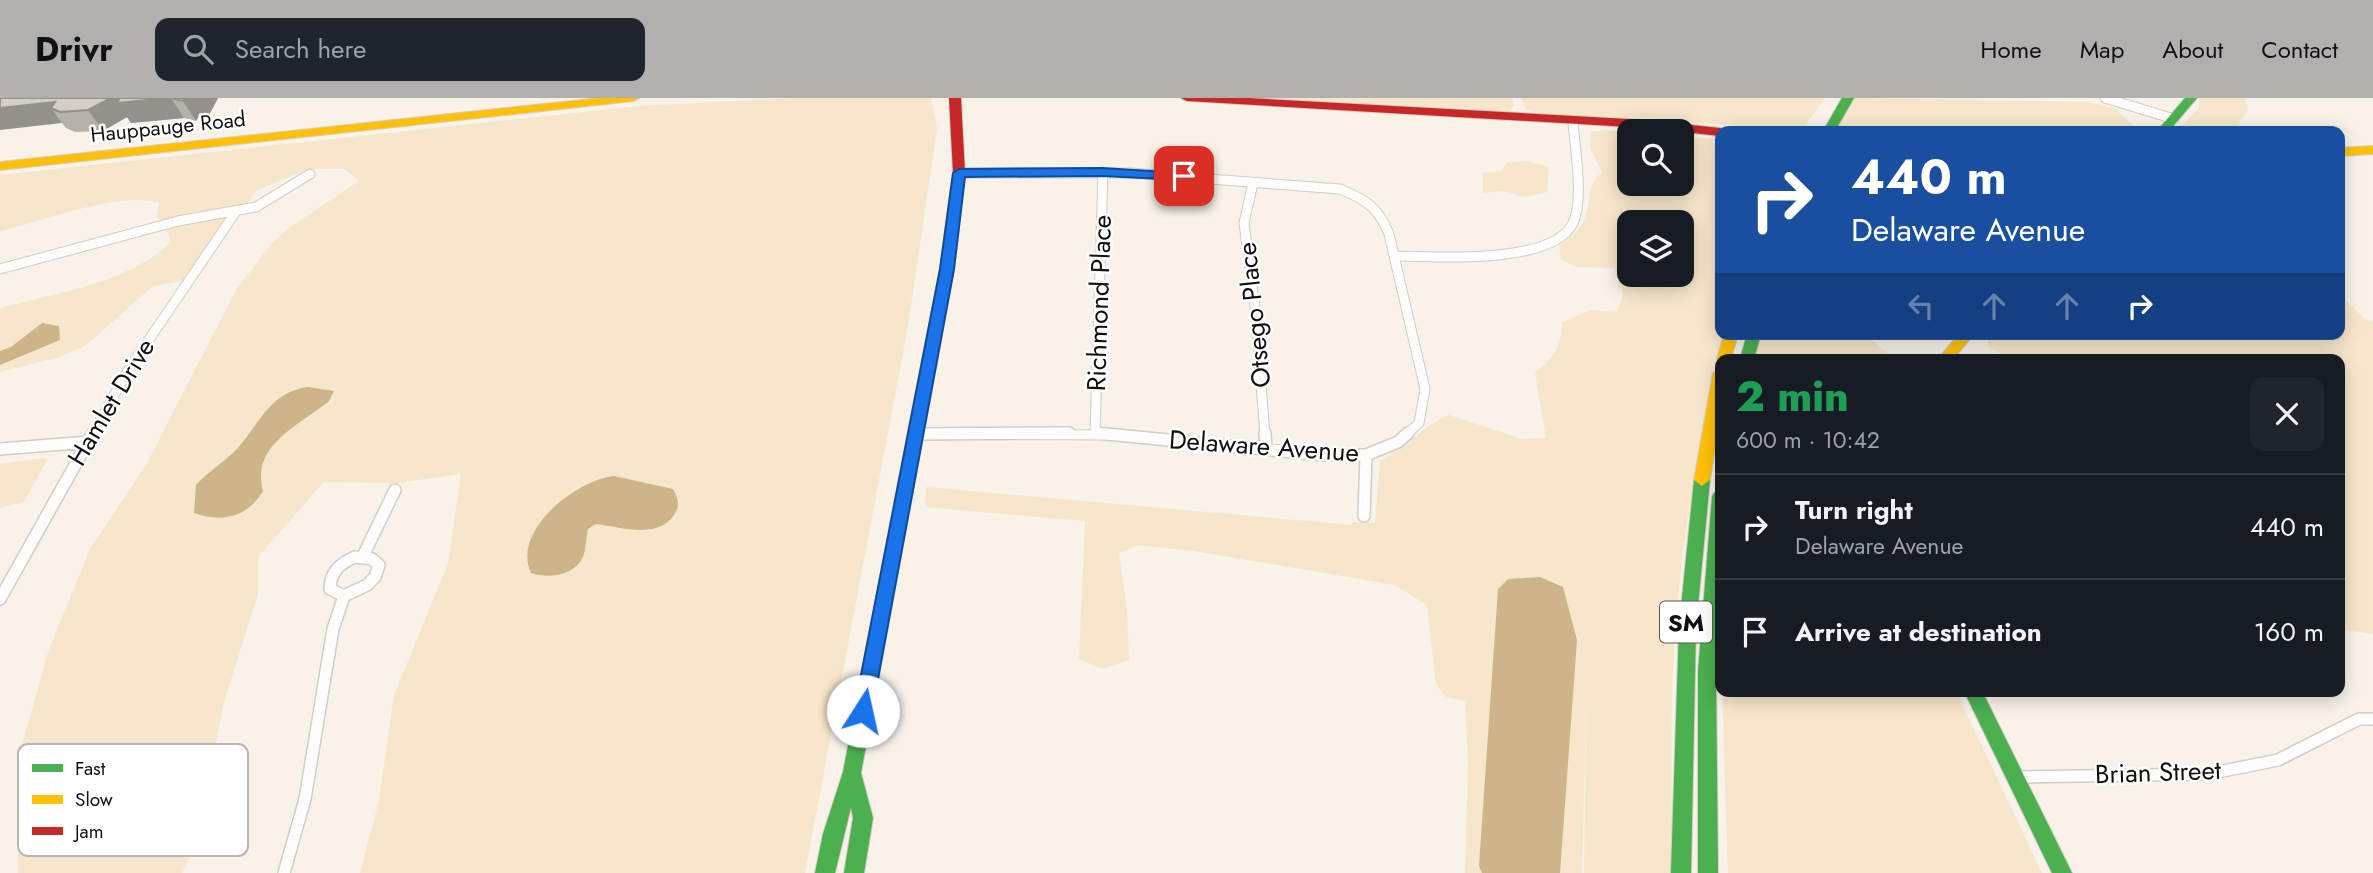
<!DOCTYPE html>
<html lang="en">
<head>
<meta charset="utf-8">
<style>
	body { margin:0; font-family:Jost,sans-serif; background:#20242c; color:#f1f3f6; height:100vh; display:flex; flex-direction:column; font-size:26px; white-space:nowrap }
	* { box-sizing:border-box; margin:0 }
	p { font-size:23px; color:#9ea1a6 }
	.icon { flex:none; width:38px; height:38px; fill:none; stroke:currentColor; stroke-width:2; stroke-linecap:round; stroke-linejoin:round }
	.map { position:relative; flex:1; overflow:hidden }
	.panel { position:absolute; left:1715px; top:256px; width:630px; height:343px; display:flex; flex-direction:column; background:#171b24; border-radius:14px; box-shadow:0 4px 18px #0003 }
	.panel>* { flex:none }
	.hud { position:absolute; left:1715px; top:28px; width:630px; height:214px; border-radius:14px; box-shadow:0 4px 18px #0003; background:#1a4fa0; color:#fff; overflow:hidden }
	.controls { position:absolute; left:1617px; top:21px; display:grid; gap:14px }
	.controls a { display:grid; place-items:center; width:77px; height:77px; border-radius:14px; background:#171b24; box-shadow:0 4px 18px #0003; font-size:35px }
	.pin { position:absolute; display:grid; place-items:center; width:60px; height:60px; color:#fff; margin:-30px; border-radius:14px; box-shadow:0 4px 10px #0006 }
	.me { position:absolute; width:77px; margin:-38px; rotate:10deg; stroke-linejoin:round; filter:drop-shadow(0 0 5px #0008) }
	.turn { display:flex; align-items:center; gap:24px; height:147px; padding:0 21px; font-size:32px }
	.turn .icon { width:91px; height:91px; stroke-width:2.5 }
	.turn b { display:block; font-size:49px; line-height:60px }
	.lanes { display:flex; align-items:center; height:66px; padding:0 21px; background:#0003; justify-content:center; gap:35px; direction:ltr }
	.lanes .off { opacity:.35 }
	.round { display:grid; place-items:center; flex:none; width:74px; height:74px; border-radius:14px; background:#20242c }
	.overview { display:flex; align-items:center; justify-content:space-between; height:119px; padding:0 21px }
	h1 { font-size:42px; font-weight:800; line-height:52px; color:#1e9e55 }
	ul { padding:0; list-style:none }
	li { display:flex; align-items:center; gap:21px; height:105px; padding:0 21px; border-top:2px solid #363941 }
	li div { flex:1 }
	li b { display:block; font-size:26px }
	li em { font-style:normal }
	header { display:flex; align-items:center; gap:42px; box-sizing:border-box; height:98px; padding:0 35px; background:#b1b0af; color:#111 }
	header strong { font-size:33px }
	nav { display:flex; gap:38px; margin-inline-start:auto; font-size:24px }
	.search { width:490px; height:63px; background:#20242c; display:flex; align-items:center; gap:18px; box-sizing:border-box; padding:0 24px; border-radius:14px; color:#9ea1a6; font-size:26px }
	.map>svg:first-child { display:block }
	.green { fill:#f6e6cb; fill-rule:evenodd }
	.water { fill:#cdb489 }
	.lines { fill:none; stroke-linecap:round; stroke-linejoin:round }
	.street-far1-casing { stroke:#d2cdc5; stroke-width:11 }
	.street-casing { stroke:#d2cdc5; stroke-width:14 }
	.fast-casing { stroke:#d2cdc5; stroke-width:2 }
	.slow-casing { stroke:#d2cdc5; stroke-width:2 }
	.jam-casing { stroke:#d2cdc5; stroke-width:2 }
	.street-far1 { stroke:#fefdfc; stroke-width:9 }
	.street { stroke:#fefdfc; stroke-width:11 }
	.fast { fill:#4caf50; fill-rule:evenodd }
	.slow { fill:#ffc107; fill-rule:evenodd }
	.jam { fill:#c62828; fill-rule:evenodd }
	.wall { fill:#b5b1ab }
	.shaded-wall { fill:#94908b }
	.building { fill:#d3cec7; stroke:#94908b; stroke-width:2 }
	.route { fill:#1a73e8; stroke:#114b97; stroke-width:2 }
	.labels { text-anchor:middle; dominant-baseline:central; stroke-width:5; stroke-linejoin:round; paint-order:stroke }
	.far-street-label { font-size:21px; fill:#13100a; stroke:#fff }
	.shield { fill:#fff; stroke:#5a5854; stroke-width:2 }
	.shield-label { font-size:24px; font-weight:bold; fill:#13100a }
	.street-label { font-size:26px; fill:#13100a; stroke:#fff }
	.key { fill:#fff; stroke:#b8b7b6; stroke-width:2 }
	.key-label { font-size:19px; fill:#13100a }
</style>
</head>
<body>
<header>
<strong>Drivr</strong>
<div class="search"><svg class="icon" aria-label="search" viewBox="0 0 24 24"><circle cx="10" cy="10" r="6"/><path d="M15 15l6 6"/></svg>Search here</div>
<nav><a>Home</a><a>Map</a><a>About</a><a>Contact</a></nav>
</header>
<div class="map">
<svg width="2373" height="775" viewBox="0 0 2373 775">
	<rect width="100%" height="100%" fill="#f8f2e9"/>
	<path class="green" d="M795,0H931L937,31L908,228L805,775H360L379,703L394,597L448,466L461,376L396,385L324,384L258,459V496L223,607L198,742L182,775H18L20,654L49,551L90,451L147,365L236,192L272,145L292,128L359,83L344,71H307L256,93L194,181L153,188L85,248L60,259L0,274V210C53,196 132,184 171,144L163,123L156,119L159,105C121,92 41,124 0,133V77L640,8Z
		M1256,0H1512L1514,7L1510,14L1497,16Z
		M1521,0H1824C1818,13 1808,20 1804,33L1631,19L1626,21L1539,18L1526,11Z
		M1855,0L2086,4L2116,11L2139,33H1834Z
		M2199,0H2245L2248,12L2239,24L2240,33H2209L2207,29L2176,33L2199,10Z
		M1606,32L1629,35V86H1682V39L1720,41V236H1725C1699,347 1677,459 1673,573C1670,640 1672,708 1672,775H1584L1587,575L1582,775H1465L1468,664L1465,603L1446,599L1436,586L1427,507L1395,487L1194,453L1138,447L1119,455L1127,513L1129,562L1103,571L1079,561L1085,423L925,409L926,389L1352,427L1353,424L1375,425L1380,363C1404,350 1423,328 1449,317L1522,341L1546,340L1535,274C1553,262 1562,247 1562,225L1589,212L1617,214L1623,197L1614,170L1577,169L1561,162L1559,148C1569,138 1579,135 1585,120C1592,102 1586,88 1602,74L1590,50L1591,34ZM1629,124H1682V177H1629Z
		M1525,63L1549,69L1547,94L1524,99L1504,93L1483,95V75L1501,73L1507,65Z
		M2340,197L2365,221L2373,224V536L2340,531V261H2010L1989,249L1987,240L1991,236H2340Z
		M1761,236H1865L1894,261H1755Z
		M44,360L47,362L24,404L0,410V366Z
		M1722,593H1956L2042,775H1728Z"/>
	<path class="water" d="M42,225L59,228L60,242L0,267V253L11,249Z
		M308,289L334,293L329,303C300,327 250,347 263,393C248,419 222,425 194,415L196,387C209,373 224,364 237,351C260,325 270,294 308,289Z
		M614,378L673,391C679,402 681,410 671,421C653,440 620,429 596,426L588,431C586,439 586,452 583,459C574,478 548,481 531,475C511,432 577,382 614,378Z
		M1540,479L1563,489L1577,542L1560,775H1482L1479,768L1498,491L1508,481Z"/>
	<g class="lines">
		<defs>
			<path id="street-far1" d="M2105,0L2174,21
				M959,75H1131L1340,91C1365,101 1379,110 1389,136L1425,291L1419,325L1406,337
				M1253,85L1244,125L1255,210L1265,337
				M1395,158C1435,159 1553,167 1573,125C1584,102 1575,50 1573,24
				M0,171L178,123L256,109L310,76
				M1095,335L1103,74
				M915,336L1115,337
				M92,337L127,274L235,115"/>
			<path id="street" d="M1096,335L1323,357H1366L1398,344L1408,335
				M1265,335L1266,351
				M915,336L1069,335
				M0,351L89,344
				M1364,418L1366,357
				M363,458L395,392
				M355,459L372,461L379,467L375,479L367,487L344,498L330,491C330,474 340,465 355,459Z
				M0,501L93,335
				M2016,679L2208,676L2278,662L2359,621H2373
				M284,775L305,701L333,531L344,498"/>
			<path id="fast" d="M1842,0H1854L1835,33H1823Z
				M2185,0H2197L2169,33H2157Z
				M1747,236H1761L1754,261H1740Z
				M917,323L925,328L861,675L873,720L864,775H844L853,720L851,709L835,775H815L823,736L843,674L909,328Z
				M1702,376L1710,382L1696,529L1691,775H1671L1679,529L1694,382Z
				M1720,393V510L1716,573L1718,775H1698V573L1712,399L1714,395Z
				M1964,593H1982L2072,775H2052Z"/>
			<path id="slow" d="M600,0H639L633,3L0,72V64Z
				M2373,48V56L2340,58V50Z
				M1724,236H1738L1731,261H1720V265L1717,261Z
				M1959,236H1974L1953,261H1938Z
				M1720,270V318L1710,382L1702,388L1694,382L1713,275Z"/>
			<path id="jam" d="M949,0H961L965,75L954,171L925,328L917,333L909,328L940,171L953,75Z
				M1181,0H1249L1646,22L1720,30L1725,33H1720V38L1646,30L1187,3Z"/>
		</defs>
		<use href="#street-far1" class="street-far1-casing"/>
		<use href="#street" class="street-casing"/>
		<use href="#fast" class="fast-casing"/>
		<use href="#slow" class="slow-casing"/>
		<use href="#jam" class="jam-casing"/>
		<use href="#street-far1" class="street-far1"/>
		<use href="#street" class="street"/>
		<use href="#fast" class="fast"/>
		<use href="#slow" class="slow"/>
		<use href="#jam" class="jam"/>
	</g>
	<path class="wall" d="M0,0H218L209,17L199,18L196,23L184,20L131,25L127,19L103,33L75,34L66,30L62,25Z"/>
	<path class="shaded-wall" d="M97,0H171L184,20L131,25L127,19L103,33L88,12Z
		M184,0H218L209,17L199,18L196,23L183,3Z
		M55,4L51,10L62,25L0,32V10Z"/>
	<path class="building" d="M0,0H111L88,12L60,14L51,10L55,4L0,10Z
		M120,0H167L117,5Z
		M172,0H184L183,3Z"/>
	<path class="route" d="M1102,70L1184,75L1190,78L1184,82L1102,78L965,79L954,171L872,613L870,619L863,621L857,619L854,613L940,171L953,75L959,71Z"/>
	<g class="labels">
		<g class="far-street-label">
			<text transform="translate(168 29) rotate(-6)">Hauppauge Road</text>
		</g>
		<rect class="shield" x="1660" y="503.5" width="52" height="41" rx="5"/>
		<g class="shield-label">
			<text x="1686" y="524">SM</text>
		</g>
		<g class="street-label">
			<text transform="translate(1099 205) rotate(-88)">Richmond Place</text>
			<text transform="translate(1254 217) rotate(-96)">Otsego Place</text>
			<text transform="translate(111 304) rotate(-59)">Hamlet Drive</text>
			<text transform="translate(1264 348) rotate(4)">Delaware Avenue</text>
			<text transform="translate(2158 674) rotate(-2)">Brian Street</text>
		</g>
	</g>
	<rect x="18" y="646" width="230" height="112" rx="10" class="key"/>
	<rect x="32" y="666" width="31" height="8" fill="#4caf50"/>
	<rect x="32" y="697" width="31" height="9" fill="#ffc107"/>
	<rect x="32" y="729" width="31" height="8" fill="#c62828"/>
	<g class="key-label">
		<text x="75" y="677">Fast</text>
		<text x="75" y="708">Slow</text>
		<text x="75" y="740">Jam</text>
	</g>
</svg>
<div class="controls">
<a><svg class="icon" aria-label="search" viewBox="0 0 24 24"><circle cx="10" cy="10" r="6"/><path d="M15 15l6 6"/></svg></a>
<a><svg class="icon" aria-label="layers" viewBox="0 0 24 24"><path d="M12 4l9 5-9 5-9-5zM3 14l9 5 9-5"/></svg></a>
</div>
<div class="pin" style="left:1184px;top:78px;background:#d93025"><svg class="icon" aria-label="arrive" viewBox="0 0 24 24"><path d="M6 21V4h12l-3 4 3 4H6"/></svg></div>
<svg class="me" style="left:863px;top:613px" viewBox="-20 -20 40 40"><circle r="19" fill="#fff"/><path d="M0-13L10 11 0 6-10 11z" fill="#1a73e8"/></svg>
<div class="hud">
<div class="turn"><svg class="icon" aria-label="right" viewBox="0 0 24 24"><path d="M7 20v-9h11M14 6l5 5-5 5"/></svg><div><b>440 m</b>Delaware Avenue</div></div>
<div class="lanes"><svg class="icon off" aria-label="left" viewBox="0 0 24 24"><path d="M17 20v-9H6M10 6l-5 5 5 5"/></svg><svg class="icon off" aria-label="ahead" viewBox="0 0 24 24"><path d="M12 20V5M6 11l6-6 6 6"/></svg><svg class="icon off" aria-label="ahead" viewBox="0 0 24 24"><path d="M12 20V5M6 11l6-6 6 6"/></svg><svg class="icon" aria-label="right" viewBox="0 0 24 24"><path d="M7 20v-9h11M14 6l5 5-5 5"/></svg></div>
</div>
<section class="panel">
<div class="overview"><div><h1>2 min</h1><p>600 m · 10:42</p></div><a class="round"><svg class="icon" aria-label="close" viewBox="0 0 24 24"><path d="M6 6l12 12M18 6L6 18"/></svg></a></div>
<ul>
<li><svg class="icon" aria-label="right" viewBox="0 0 24 24"><path d="M7 20v-9h11M14 6l5 5-5 5"/></svg><div><b>Turn right</b><p>Delaware Avenue</p></div><em>440 m</em></li>
<li><svg class="icon" aria-label="arrive" viewBox="0 0 24 24"><path d="M6 21V4h12l-3 4 3 4H6"/></svg><div><b>Arrive at destination</b></div><em>160 m</em></li>
</ul>
</section>
</div>
</body>
</html>
